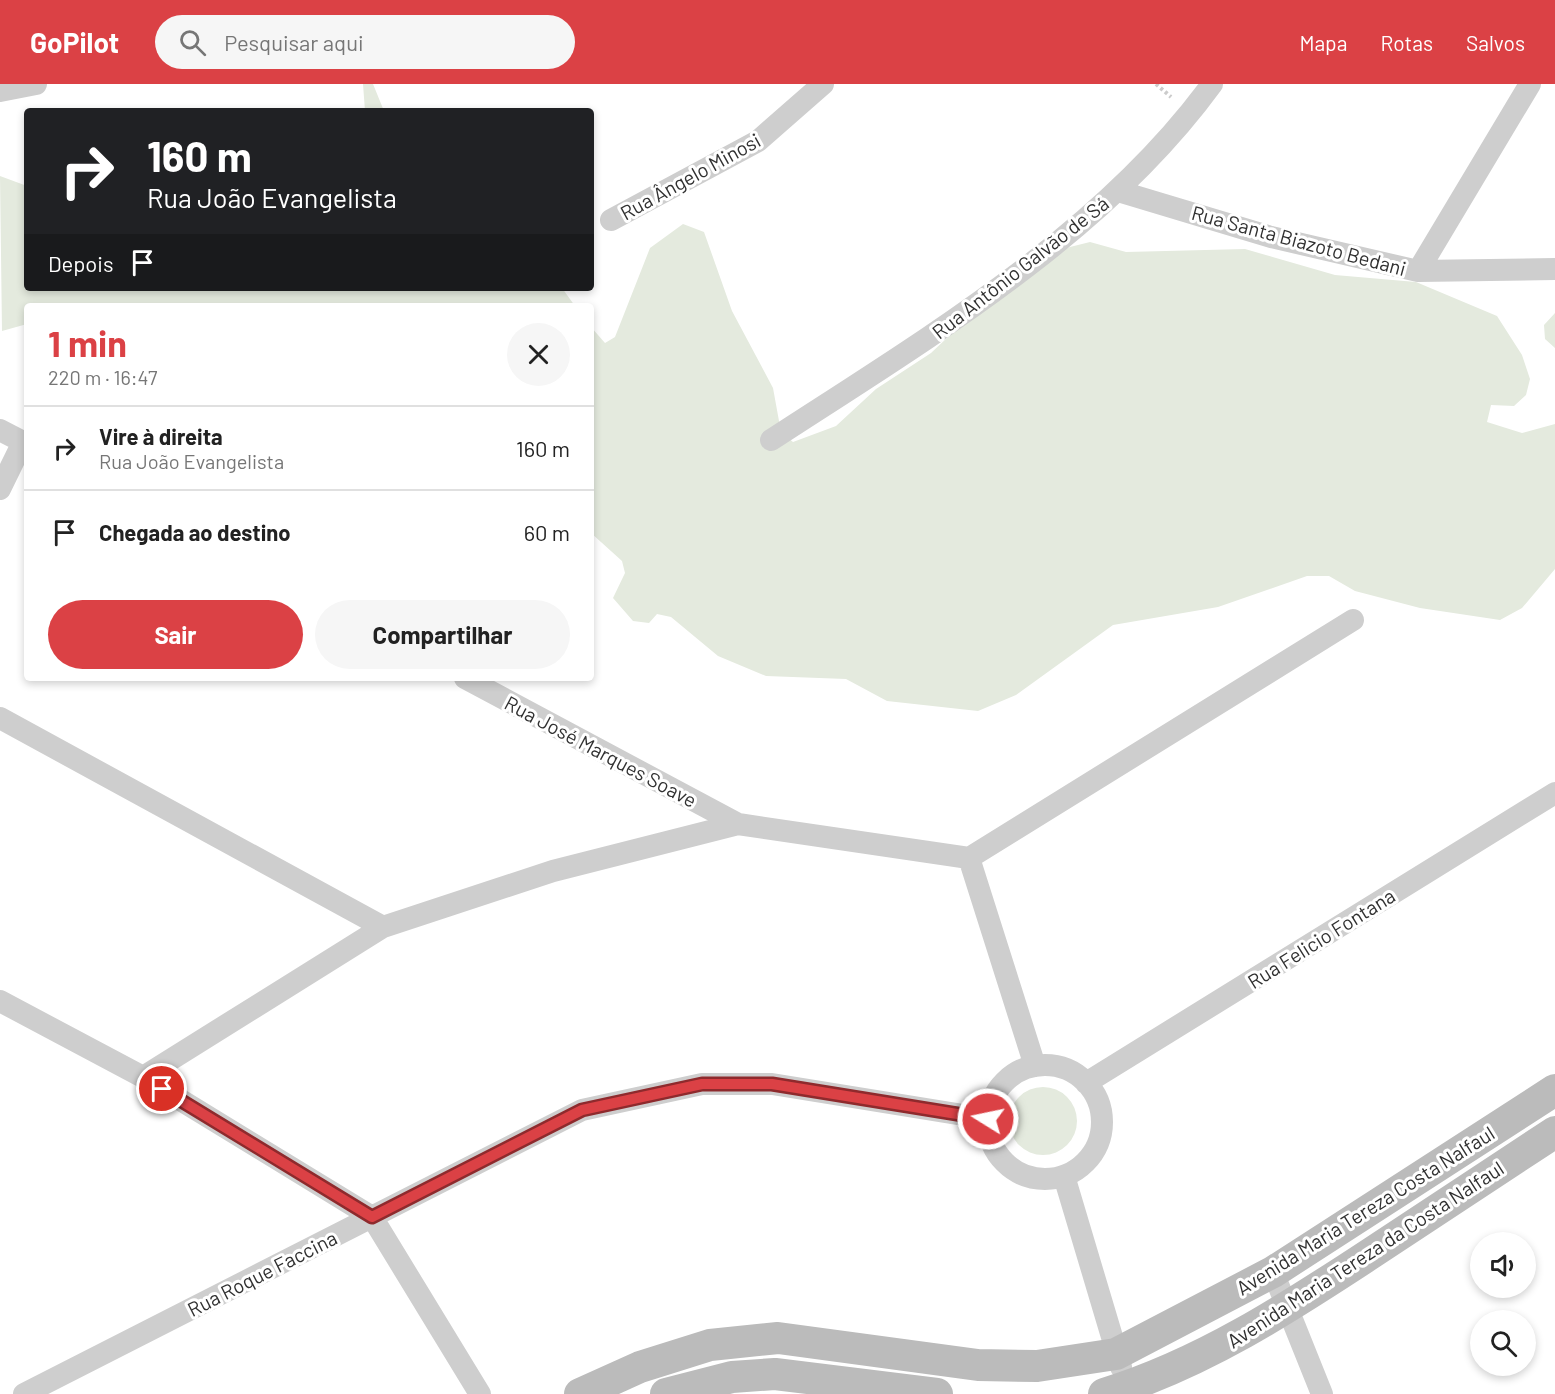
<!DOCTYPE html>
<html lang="pt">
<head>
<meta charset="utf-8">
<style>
	body { margin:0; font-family:Barlow,sans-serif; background:#f6f6f6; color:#222; height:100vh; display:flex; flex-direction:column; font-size:22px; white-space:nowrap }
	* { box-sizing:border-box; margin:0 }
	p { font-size:20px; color:#767676 }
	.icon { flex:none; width:33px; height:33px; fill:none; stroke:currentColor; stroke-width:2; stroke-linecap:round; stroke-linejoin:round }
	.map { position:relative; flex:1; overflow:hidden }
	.drawer { position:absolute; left:24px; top:219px; width:570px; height:378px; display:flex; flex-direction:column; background:#fff; border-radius:6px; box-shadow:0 3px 9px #0003 }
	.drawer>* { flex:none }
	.top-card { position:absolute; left:24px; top:24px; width:570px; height:183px; border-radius:6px; box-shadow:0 3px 9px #0003; background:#202124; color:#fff; overflow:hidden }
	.fabs { position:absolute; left:1470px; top:1148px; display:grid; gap:12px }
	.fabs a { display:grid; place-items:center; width:66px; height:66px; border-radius:50%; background:#fff; box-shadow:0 3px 9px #0003; font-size:30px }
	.pin { position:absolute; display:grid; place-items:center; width:51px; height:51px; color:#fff; margin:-26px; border:3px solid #fff; border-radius:50%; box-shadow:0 2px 6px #0007 }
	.me { position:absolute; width:66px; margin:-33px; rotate:280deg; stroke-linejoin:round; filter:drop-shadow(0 0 4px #0008) }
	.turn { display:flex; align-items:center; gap:21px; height:126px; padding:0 24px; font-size:27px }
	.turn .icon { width:78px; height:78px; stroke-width:2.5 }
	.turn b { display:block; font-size:42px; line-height:51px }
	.then { display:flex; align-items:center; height:57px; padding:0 24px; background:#0003; gap:12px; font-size:22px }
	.round { display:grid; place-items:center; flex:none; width:63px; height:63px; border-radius:32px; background:#f6f6f6 }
	.overview { display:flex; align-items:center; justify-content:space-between; height:102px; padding:0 24px }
	h1 { font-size:36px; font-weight:700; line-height:45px; color:#db4145 }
	.button { display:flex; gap:12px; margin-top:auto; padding:12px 24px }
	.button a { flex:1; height:69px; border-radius:36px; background:#db4145; color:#fff; font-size:24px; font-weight:700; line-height:69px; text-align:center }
	.button a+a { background:#f6f6f6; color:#222 }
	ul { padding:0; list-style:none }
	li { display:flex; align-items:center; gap:18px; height:84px; padding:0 24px; border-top:2px solid #e0e0e0 }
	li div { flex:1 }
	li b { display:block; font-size:22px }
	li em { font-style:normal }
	header { display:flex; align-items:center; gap:36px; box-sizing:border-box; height:84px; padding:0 30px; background:#db4145; color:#fff }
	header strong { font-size:28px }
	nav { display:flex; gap:33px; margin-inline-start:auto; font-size:21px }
	.search { width:420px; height:54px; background:#f6f6f6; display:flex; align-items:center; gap:15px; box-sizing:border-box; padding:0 21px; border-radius:33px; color:#767676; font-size:22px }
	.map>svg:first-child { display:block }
	.green { fill:#e4eade }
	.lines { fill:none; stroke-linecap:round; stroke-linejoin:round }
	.path { stroke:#cbcbcb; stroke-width:4; stroke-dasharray:3 3; stroke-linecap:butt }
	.minor { stroke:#cecece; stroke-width:22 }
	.secondary { stroke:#bbb; stroke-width:32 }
	.route-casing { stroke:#8e2a2d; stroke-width:15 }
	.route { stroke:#db4145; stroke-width:10 }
	.labels { text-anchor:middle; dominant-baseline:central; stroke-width:6; stroke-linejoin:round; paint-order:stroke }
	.street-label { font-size:20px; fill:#313131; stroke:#fff }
</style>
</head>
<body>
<header>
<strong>GoPilot</strong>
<div class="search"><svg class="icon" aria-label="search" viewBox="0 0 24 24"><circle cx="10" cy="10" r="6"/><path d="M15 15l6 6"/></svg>Pesquisar aqui</div>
<nav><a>Mapa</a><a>Rotas</a><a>Salvos</a></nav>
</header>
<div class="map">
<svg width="1555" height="1310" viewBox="0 0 1555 1310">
	<rect width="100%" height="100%" fill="#fff"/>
	<path class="green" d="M363,0H373L384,27H365Z
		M0,92L27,102V204H562L575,222H27V240L2,247Z
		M683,140L704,148L732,227L773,304L781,348L793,358L836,342L876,305L931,269L1034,172L1090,158L1126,168L1245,165L1335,191L1416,198L1497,232L1522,271L1530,295L1526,311L1514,322L1491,321L1487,338L1522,349L1555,340V485L1522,524L1500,536L1420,524L1355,507L1329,492H1307L1218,523L1113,541L1016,611L978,627L887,617L846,595L766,592L718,572L671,533L657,530L649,539L633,537L613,514L625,489L622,477L591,449V243L605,259L615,253L650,164Z
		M1555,229V264L1545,255L1544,241Z
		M1009 1037a34 34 0 1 1 68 0a34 34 0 1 1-68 0Z"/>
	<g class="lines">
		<path class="path" d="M1156,0L1171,13"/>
		<path class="minor" d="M0,7L36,0
			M1118,107L1271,153L1418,187L1555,185
			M611,136L758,57L823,0
			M1418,187L1530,0
			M0,346L27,360
			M771,356C926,255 1102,151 1212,0
			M0,405L23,358
			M465,594L738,740
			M0,634L383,843
			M969,774L1035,982
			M0,917L143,993L372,1133L480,1310
			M988 1038a57 57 0 1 1 114 0a57 57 0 1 1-114 0Z
			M143,993L383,843L553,787L738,740L969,774L1353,536
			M1086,999L1555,709
			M1064,1092L1121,1283
			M1273,1188L1322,1310
			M24,1310L582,1026L702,1000H772L988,1035"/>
		<path class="secondary" d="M580,1310L640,1283L710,1261L778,1254L978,1281L1037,1282L1116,1270L1273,1188L1555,1006
			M666,1310L732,1293L775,1290L937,1310
			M1104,1310C1202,1280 1288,1224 1373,1168C1433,1128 1494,1088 1555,1048"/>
	</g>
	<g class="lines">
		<defs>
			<path id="route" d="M162,1005L372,1133L582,1026L702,1000H772L988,1035"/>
		</defs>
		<use href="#route" class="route-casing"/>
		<use href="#route" class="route"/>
	</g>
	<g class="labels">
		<g class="street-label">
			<text transform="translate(690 92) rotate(-29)">Rua Ângelo Minosi</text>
			<text transform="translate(1299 156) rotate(15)">Rua Santa Biazoto Bedani</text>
			<text transform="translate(1020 183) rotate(-38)">Rua Antônio Galvão de Sá</text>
			<text transform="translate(601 667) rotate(28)">Rua José Marques Soave</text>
			<text transform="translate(1321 854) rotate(-32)">Rua Felicio Fontana</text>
			<text transform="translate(1365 1126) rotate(-32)">Avenida Maria Tereza Costa Nalfaul</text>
			<text transform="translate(1365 1170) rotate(-33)">Avenida Maria Tereza da Costa Nalfaul</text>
			<text transform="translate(262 1189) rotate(-27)">Rua Roque Faccina</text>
		</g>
	</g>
</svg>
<div class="fabs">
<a><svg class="icon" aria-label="sound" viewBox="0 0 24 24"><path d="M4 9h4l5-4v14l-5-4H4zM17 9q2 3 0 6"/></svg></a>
<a><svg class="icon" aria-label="search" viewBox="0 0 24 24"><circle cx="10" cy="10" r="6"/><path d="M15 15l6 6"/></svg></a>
</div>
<div class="pin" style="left:162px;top:1005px;background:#d93025"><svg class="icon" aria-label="arrive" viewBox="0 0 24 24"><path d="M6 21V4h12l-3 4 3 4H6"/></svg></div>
<svg class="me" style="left:988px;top:1035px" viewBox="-20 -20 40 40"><circle r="17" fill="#db4145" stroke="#fff" stroke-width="3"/><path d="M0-11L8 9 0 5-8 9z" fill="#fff"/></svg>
<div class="top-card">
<div class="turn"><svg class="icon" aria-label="right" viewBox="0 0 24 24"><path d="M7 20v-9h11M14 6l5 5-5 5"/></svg><div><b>160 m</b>Rua João Evangelista</div></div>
<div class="then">Depois<svg class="icon" aria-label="arrive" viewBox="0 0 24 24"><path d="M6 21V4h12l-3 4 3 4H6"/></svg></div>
</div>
<section class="drawer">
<div class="overview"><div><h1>1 min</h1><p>220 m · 16:47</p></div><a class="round"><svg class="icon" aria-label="close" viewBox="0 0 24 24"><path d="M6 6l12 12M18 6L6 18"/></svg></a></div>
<ul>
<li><svg class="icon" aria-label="right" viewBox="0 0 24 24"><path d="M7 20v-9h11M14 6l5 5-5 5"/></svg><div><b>Vire à direita</b><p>Rua João Evangelista</p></div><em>160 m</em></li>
<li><svg class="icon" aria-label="arrive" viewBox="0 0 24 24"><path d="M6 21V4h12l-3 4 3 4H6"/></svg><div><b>Chegada ao destino</b></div><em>60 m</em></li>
</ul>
<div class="button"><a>Sair</a><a>Compartilhar</a></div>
</section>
</div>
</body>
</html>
